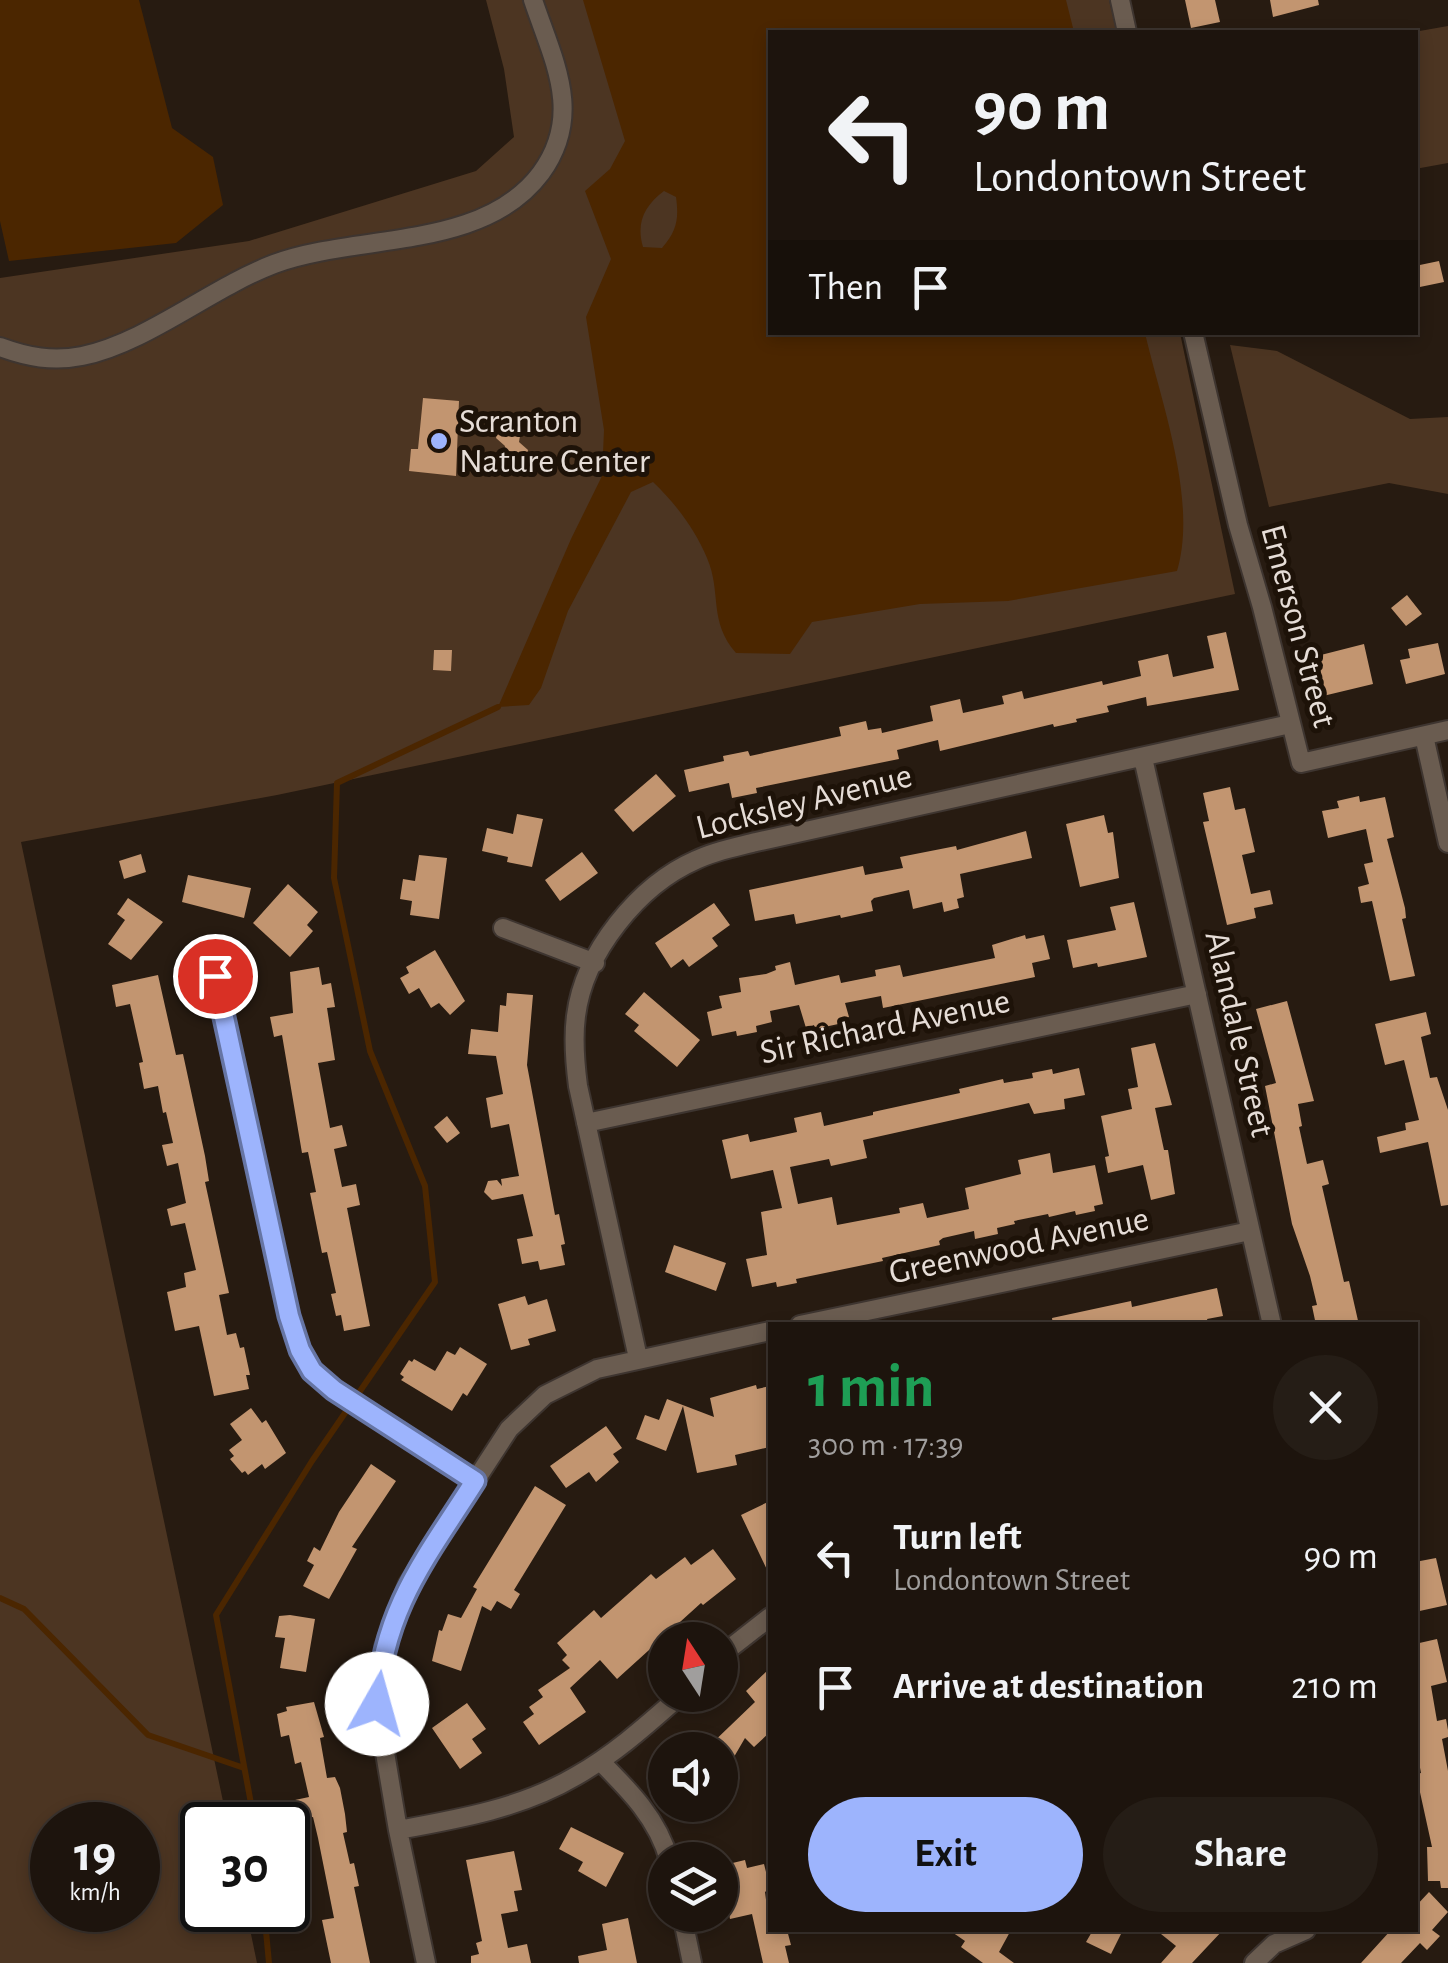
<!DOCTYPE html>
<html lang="en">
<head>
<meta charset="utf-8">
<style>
	body { margin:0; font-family:"Alegreya Sans",sans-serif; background:#251d16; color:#f1f3f6; height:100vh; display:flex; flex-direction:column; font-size:38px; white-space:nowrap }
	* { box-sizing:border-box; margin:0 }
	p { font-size:32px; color:#a09e9d }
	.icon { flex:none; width:55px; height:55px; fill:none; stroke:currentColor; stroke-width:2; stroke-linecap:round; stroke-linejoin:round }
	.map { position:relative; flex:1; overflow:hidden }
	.drawer { position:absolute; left:768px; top:1322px; width:650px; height:610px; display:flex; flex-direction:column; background:#1d140d; border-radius:0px; box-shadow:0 5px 15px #0003,0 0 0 2px #3b332e }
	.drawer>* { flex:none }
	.top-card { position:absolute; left:768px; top:30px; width:650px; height:305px; border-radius:0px; box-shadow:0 5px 15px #0003,0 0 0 2px #3b332e; background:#1d140d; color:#f1f3f6; overflow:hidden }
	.needle { width:65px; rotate:348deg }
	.fabs { position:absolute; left:648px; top:1622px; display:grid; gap:20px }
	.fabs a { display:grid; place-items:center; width:90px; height:90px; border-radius:50%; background:#1d140d; box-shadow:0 5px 15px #0003,0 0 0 2px #3b332e; font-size:50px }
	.speed { position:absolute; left:30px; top:1802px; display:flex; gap:20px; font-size:50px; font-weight:700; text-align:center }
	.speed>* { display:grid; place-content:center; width:130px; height:130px; border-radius:50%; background:#1d140d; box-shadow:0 5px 15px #0003,0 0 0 2px #3b332e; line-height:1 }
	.speed small { font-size:25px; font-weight:400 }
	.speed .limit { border:5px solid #111; border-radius:15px; background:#fff; color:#111 }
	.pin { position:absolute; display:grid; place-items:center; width:85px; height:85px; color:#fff; margin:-42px; border:5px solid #fff; border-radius:50%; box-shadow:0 2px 10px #0007 }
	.me { position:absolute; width:110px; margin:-55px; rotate:7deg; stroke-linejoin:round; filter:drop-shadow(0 0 8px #0008) }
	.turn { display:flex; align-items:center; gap:35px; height:210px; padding:0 40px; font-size:45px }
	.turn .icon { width:130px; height:130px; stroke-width:2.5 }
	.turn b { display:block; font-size:70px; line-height:85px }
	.then { display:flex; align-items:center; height:95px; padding:0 40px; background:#0003; gap:20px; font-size:38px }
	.round { display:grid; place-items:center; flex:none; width:105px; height:105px; border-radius:52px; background:#251d16 }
	.head { display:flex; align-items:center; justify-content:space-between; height:170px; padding:0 40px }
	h1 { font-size:60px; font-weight:700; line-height:75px; color:#1e9e55 }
	.action { display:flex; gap:20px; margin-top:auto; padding:20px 40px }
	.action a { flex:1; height:115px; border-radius:60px; background:#9db4fd; color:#111; font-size:40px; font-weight:700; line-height:115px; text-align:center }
	.action a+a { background:#251d16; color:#f1f3f6 }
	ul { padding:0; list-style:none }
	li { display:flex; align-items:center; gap:30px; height:130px; padding:0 40px }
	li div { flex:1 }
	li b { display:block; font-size:38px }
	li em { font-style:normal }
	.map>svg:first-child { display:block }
	.green { fill:#4c3522; fill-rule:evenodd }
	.water { fill:#4b2600; fill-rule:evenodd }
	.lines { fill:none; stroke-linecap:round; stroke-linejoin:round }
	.stream { stroke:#4b2600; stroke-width:6 }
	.building { fill:#c29570 }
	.street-casing { stroke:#3e3530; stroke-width:22 }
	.street { stroke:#6a5c50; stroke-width:18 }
	.route-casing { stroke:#6675a4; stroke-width:25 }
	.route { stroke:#9db4fd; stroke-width:18 }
	.poi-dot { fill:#9db4fd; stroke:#1d1208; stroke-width:4 }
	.labels { text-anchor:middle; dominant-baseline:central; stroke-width:10; stroke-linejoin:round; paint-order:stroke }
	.poi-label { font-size:35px; fill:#e6ddd7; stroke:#1d1208; text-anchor:start }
	.street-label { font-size:35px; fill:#e6ddd7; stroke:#1d1208 }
</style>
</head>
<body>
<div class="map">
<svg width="1448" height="1963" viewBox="0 0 1448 1963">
	<rect width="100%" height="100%" fill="#271b11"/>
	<path class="green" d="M486,0H1109L1117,32H770V332L1180,333L1235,594L277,795L21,842L228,1825H202V1910H246L257,1963H0V278L249,241L476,171L514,137L504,69ZM52,1825H138V1910H52Z
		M1448,26V163L1415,169L1414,32Z
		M1230,345L1277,351L1410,419L1448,417V494L1389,483L1269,507Z"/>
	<path class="water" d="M0,0H139L172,128L213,157L223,205L176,243L9,261L0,221Z
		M583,0H1066L1074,32H770V332L1145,333C1161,402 1198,501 1177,571L1008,601L920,604L812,622L790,654L736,653C708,621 722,593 707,558C695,529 675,503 653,482L631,492L568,611L541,688L529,705L498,707L571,539L602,476L604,430L586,317L611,259L585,191L610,169L625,141ZM664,191L676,197C679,219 677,231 662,248L643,247C636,223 644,206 664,191Z"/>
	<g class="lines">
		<path class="stream" d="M0,1598L24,1609L148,1735L244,1768
			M255,1825L216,1615L312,1461L435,1282L425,1186L370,1051L334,878L337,783L498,707
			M264,1910L269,1963"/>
	</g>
	<path class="building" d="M1185,0H1215L1220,22L1191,28Z
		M1270,0H1318L1319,5L1273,17Z
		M1439,261L1444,282L1415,288V266Z
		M423,398L459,401L456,476L409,471L411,449H418Z
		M511,421L521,430L519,442L528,450L525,463L513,467L503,458L505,446L496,438L499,425Z
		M1407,595L1422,614L1406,626L1391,608Z
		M1226,632L1239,690L1147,706L1146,697L1107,706L1109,712L1076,719L1077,722L1054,727L1053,724L940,751L938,740L897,750L899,759L756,788L757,793L732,798L729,783L689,792L684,770L724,761L723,756L748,751L750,756L841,736L839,727L866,721L868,730L881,728L882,733L933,721L930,706L960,699L963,713L1004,704L1002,696L1022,691L1024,699L1102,681L1103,685L1141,676L1138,661L1168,654L1173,677L1214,668L1207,636Z
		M1438,643L1445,674L1406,684L1400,660L1410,658L1408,649Z
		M1364,644L1373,684L1323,696L1313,657Z
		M434,650H452L451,671L433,670Z
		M656,774L676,796L633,832L614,810Z
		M1230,787L1235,810L1245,808L1255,852L1242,855L1251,894L1270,890L1273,904L1254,908L1256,918L1227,925L1203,822L1209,821L1203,793Z
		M1359,796L1360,802L1385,797L1394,837L1387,839L1405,908L1406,918L1402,919L1415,976L1390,981L1372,901L1361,903L1358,887L1369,884L1364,864L1373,862L1366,829L1328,838L1322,811L1339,808L1337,801Z
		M517,814L543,819L532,867L507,862L508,857L482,851L487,828L513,834Z
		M1104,815L1108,833L1113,832L1119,878L1080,887L1066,824Z
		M1026,831L1032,858L960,874L964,897L957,899L959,908L944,912L942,902L913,909L909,890L874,898L871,901L873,911L841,918L840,915L796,924L794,914L755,921L749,890L863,866L865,875L903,868L900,857L956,846L957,850Z
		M582,852L598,873L560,901L545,880Z
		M141,854L146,872L124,879L119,861Z
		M419,855L447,858L439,919L410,915L412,901L400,899L403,879L415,881Z
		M188,875L251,888L244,918L182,902Z
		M288,884L318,912L307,925L313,931L290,957L253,923Z
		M128,898L163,922L131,960L108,944L125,920L117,914Z
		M1134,902L1147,957L1098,967L1097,963L1073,968L1067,940L1116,930L1110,907Z
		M714,903L730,925L712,938L718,946L689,967L683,959L671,968L655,943Z
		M1025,935L1026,939L1044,935L1050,959L1032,963L1035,977L883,1008L881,996L845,1003L849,1017L842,1019L843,1023L815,1029L814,1025L806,1028L799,1005L770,1011L772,1022L756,1026L757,1032L737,1036L736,1031L712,1036L707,1012L722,1008L719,996L741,992L739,978L766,974L776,970L775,966L790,962L795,985L839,975L841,983L876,976L875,970L900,965L903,977L995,958L992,945Z
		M435,950L465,1001L450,1015L439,1003L431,1008L419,988L409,994L400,978L409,973L406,967Z
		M319,967L322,985L331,983L335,1007L327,1008L335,1060L318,1063L330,1128L342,1125L347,1146L334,1149L342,1187L356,1184L360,1205L347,1208L370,1326L344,1331L341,1315L336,1316L331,1294L336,1293L327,1252L322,1253L310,1193L316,1192L308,1152L302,1153L282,1035L274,1037L270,1017L293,1013L290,972Z
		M158,975L176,1055L183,1054L205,1156L209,1181L205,1182L229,1293L219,1295L227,1335L236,1333L240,1348L244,1347L250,1375H246L249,1389L214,1396L199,1326L175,1331L167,1292L186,1287L184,1273L196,1270L185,1223L171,1226L167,1209L186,1203L178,1163L167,1166L162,1145L173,1143L166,1112L163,1113L158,1086L144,1089L139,1063L143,1062L130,1004L116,1007L112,985Z
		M644,992L700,1040L677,1067L634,1031L639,1025L625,1014Z
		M507,993L533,995L527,1065L555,1215L559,1214L565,1244L561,1245L565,1265L540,1270L538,1261L522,1264L517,1239L533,1236L523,1194L492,1200L484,1192L488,1181L497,1180L502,1186L501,1179L519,1176L509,1124L491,1128L486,1098L503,1094L496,1056L468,1054L471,1029L498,1032L500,1005L506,1006Z
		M1287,1001L1314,1101L1298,1104L1302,1126L1299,1127L1307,1164L1323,1160L1329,1184L1322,1186L1344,1282L1349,1281L1359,1325H1316L1312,1306L1317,1305L1310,1276L1292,1224L1265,1086L1276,1083L1256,1009Z
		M1426,1012L1431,1034L1421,1037L1430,1078L1437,1077L1448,1110V1205L1441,1206L1428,1142L1380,1153L1377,1137L1406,1130L1405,1123L1419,1120L1404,1060L1385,1065L1375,1024Z
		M1155,1043L1172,1105L1155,1108L1164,1150H1168L1175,1194L1151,1200L1143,1165L1108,1173L1105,1157L1109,1156L1101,1116L1132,1109L1128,1089L1138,1087L1131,1048Z
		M1079,1068L1085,1095L1064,1099L1065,1109L1034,1114L1029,1103L863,1140L867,1158L831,1166L829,1159L790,1167L798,1204L832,1197L837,1225L900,1213L899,1208L923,1203L927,1218L969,1209L965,1188L1021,1174L1018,1160L1050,1153L1053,1173L1095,1165L1103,1204L1094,1206L1095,1211L1076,1215L1075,1211L1049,1217L1048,1214L1014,1221L1015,1224L997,1228L998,1234L975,1239L974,1231L943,1238L939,1241L940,1245L882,1258L883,1261L796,1279L797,1283L777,1287L776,1282L752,1287L746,1259L767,1255L761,1212L782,1208L773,1170L731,1179L722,1140L748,1134L750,1142L797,1132L794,1118L821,1112L824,1126L873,1115V1112L960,1093L959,1089L1003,1079L1004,1083L1033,1078L1032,1073L1052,1069L1053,1074Z
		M447,1116L460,1133L447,1143L434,1127Z
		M674,1245L726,1263L716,1291L665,1272Z
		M1217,1288L1223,1316L1207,1319L1209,1325H1053L1052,1318L1131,1301L1132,1307Z
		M525,1296L528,1305L547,1299L556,1331L528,1339L530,1345L511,1350L498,1304Z
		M460,1347L487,1364L467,1396L463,1393L452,1411L401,1380L404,1377L400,1374L409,1360L412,1362L414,1359L435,1371L447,1351L455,1355Z
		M756,1385L757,1389L770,1386V1447L735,1455L737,1465L697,1473L683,1406L666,1451L636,1439L645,1415L659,1420L667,1399L714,1417L710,1398Z
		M251,1408L262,1423L266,1420L286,1453L265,1469L262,1464L248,1475L245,1471L242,1473L230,1459L234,1456L229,1450L242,1440L230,1424Z
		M606,1426L622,1448L613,1454L619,1462L596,1482L589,1472L566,1488L550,1466Z
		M371,1464L396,1481L352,1547L357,1549L329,1599L303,1586L314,1565L307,1561L314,1547L320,1551L339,1512Z
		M535,1486L566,1505L514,1590L520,1594L511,1609L497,1601L491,1611L482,1606L461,1671L432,1661L439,1630L442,1631L448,1614L461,1618L477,1589L473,1587Z
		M770,1501V1576L741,1515Z
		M713,1549L736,1579L703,1605L701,1603L617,1679L600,1660L570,1688L586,1712L539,1745L523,1722L534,1714L529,1707L543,1697L538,1690L570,1668L562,1660L567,1655L557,1643L594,1610L601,1618L651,1574L656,1579L685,1557L691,1565Z
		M1436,1558L1447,1605L1415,1612V1562Z
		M290,1615L315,1619L306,1672L280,1668L285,1638L275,1637L279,1616Z
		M1437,1639L1447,1682L1431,1686L1437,1721L1446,1719L1448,1730V1737L1442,1739L1448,1771V1888H1441L1440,1881H1428L1427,1847H1432L1416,1774L1421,1773L1415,1741V1644Z
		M770,1668V1732L754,1747L745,1738L720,1781V1750H705L755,1702L746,1691Z
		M314,1702L324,1737L320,1738L327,1778L335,1777L340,1788L345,1814L347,1832L343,1833L350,1864L354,1863L359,1886L354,1887L370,1963H331L322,1920L334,1918L318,1838L313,1817L299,1820L295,1800L309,1797L301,1762L295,1764L289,1735L281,1737L277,1714L287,1711L286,1707Z
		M467,1703L486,1729L472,1739L482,1753L460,1769L432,1728Z
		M571,1827L624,1853L606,1887L578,1871L583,1862L559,1849Z
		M514,1851L522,1890L514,1891L518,1911L501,1914L508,1948L527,1944L531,1963H471V1956L479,1954L476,1943L482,1941L466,1860Z
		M745,1860L747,1868L764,1864L770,1888L765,1892L770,1930H787L791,1945L785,1946L789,1963H763L752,1914L730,1919L720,1866Z
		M1429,1892L1448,1912L1432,1930L1440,1936L1427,1950L1420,1943L1401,1963H1361L1391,1930H1415V1907Z
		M628,1918L637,1963H579L578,1956L607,1950L602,1924Z
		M949,1930H1011L999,1952L1014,1963H983L961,1947L965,1941Z
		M1093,1930H1123L1111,1954L1086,1942Z
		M1156,1930H1223L1192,1963H1161L1176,1946Z"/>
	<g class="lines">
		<defs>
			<path id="street" d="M1120,0L1127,32
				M1193,332L1238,525L1262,607L1301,763L1448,730
				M0,347C27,357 53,362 82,356C146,343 211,288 274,264C358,233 483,251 541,173C584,114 553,60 533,0
				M1424,736L1448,843
				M1143,758L1272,1325
				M503,928L595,963
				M215,976L289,1316L300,1350L312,1371L334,1390L475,1481
				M586,1123L1197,994
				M800,1325L1250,1231
				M638,1358L578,1086C575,1063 573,1038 576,1016C584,952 639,885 696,860C714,851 736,847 756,842L1290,724
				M720,1656L770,1617
				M600,1761C629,1790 658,1819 669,1860
				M398,1830C459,1819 522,1808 576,1776C615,1754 648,1724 681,1695
				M682,1915L692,1963
				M426,1963L398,1830L377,1705L384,1647L408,1584L509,1429L545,1395L597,1369L770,1331
				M1254,1963L1274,1944L1306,1930"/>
		</defs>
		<use href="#street" class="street-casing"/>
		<use href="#street" class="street"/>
	</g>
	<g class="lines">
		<defs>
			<path id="route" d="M215,976L289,1316L300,1350L312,1371L334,1390L475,1481C426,1558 383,1609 377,1704"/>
		</defs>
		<use href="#route" class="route-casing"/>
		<use href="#route" class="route"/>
	</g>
	<circle class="poi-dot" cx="439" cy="441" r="10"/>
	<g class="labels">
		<g class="poi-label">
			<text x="459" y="421">Scranton<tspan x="459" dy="40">Nature Center</tspan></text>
		</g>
		<g class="street-label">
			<text transform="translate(1298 626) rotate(75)">Emerson Street</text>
			<text transform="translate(804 802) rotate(-14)">Locksley Avenue</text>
			<text transform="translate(885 1027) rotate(-12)">Sir Richard Avenue</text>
			<text transform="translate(1239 1034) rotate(77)">Alandale Street</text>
			<text transform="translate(1019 1246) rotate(-12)">Greenwood Avenue</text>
		</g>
	</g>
</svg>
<div class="fabs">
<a><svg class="needle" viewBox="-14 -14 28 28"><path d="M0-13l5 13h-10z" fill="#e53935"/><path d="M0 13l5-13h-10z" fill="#a09e9d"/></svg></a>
<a><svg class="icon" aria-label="sound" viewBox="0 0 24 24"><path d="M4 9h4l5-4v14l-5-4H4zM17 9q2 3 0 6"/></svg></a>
<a><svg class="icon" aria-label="layers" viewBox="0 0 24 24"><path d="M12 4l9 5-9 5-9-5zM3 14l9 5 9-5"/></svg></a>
</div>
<div class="speed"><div>19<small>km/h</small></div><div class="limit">30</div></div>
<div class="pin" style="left:215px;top:976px;background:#d93025"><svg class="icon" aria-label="arrive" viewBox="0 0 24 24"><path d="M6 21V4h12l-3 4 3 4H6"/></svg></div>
<svg class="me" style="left:377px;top:1704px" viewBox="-20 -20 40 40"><circle r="19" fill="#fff"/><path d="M0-13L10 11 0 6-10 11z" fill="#9db4fd"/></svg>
<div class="top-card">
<div class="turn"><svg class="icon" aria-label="left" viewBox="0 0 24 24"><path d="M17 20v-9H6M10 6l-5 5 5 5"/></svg><div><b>90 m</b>Londontown Street</div></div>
<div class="then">Then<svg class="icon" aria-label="arrive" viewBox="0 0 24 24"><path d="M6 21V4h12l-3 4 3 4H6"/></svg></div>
</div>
<section class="drawer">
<div class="head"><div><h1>1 min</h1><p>300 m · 17:39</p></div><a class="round"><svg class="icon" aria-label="close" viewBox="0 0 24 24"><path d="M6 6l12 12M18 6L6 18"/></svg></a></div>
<ul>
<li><svg class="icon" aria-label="left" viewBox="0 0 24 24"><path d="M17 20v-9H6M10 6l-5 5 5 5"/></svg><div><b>Turn left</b><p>Londontown Street</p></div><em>90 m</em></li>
<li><svg class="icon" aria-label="arrive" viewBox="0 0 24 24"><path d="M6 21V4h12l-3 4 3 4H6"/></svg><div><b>Arrive at destination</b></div><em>210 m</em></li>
</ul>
<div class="action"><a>Exit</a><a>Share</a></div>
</section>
</div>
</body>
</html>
